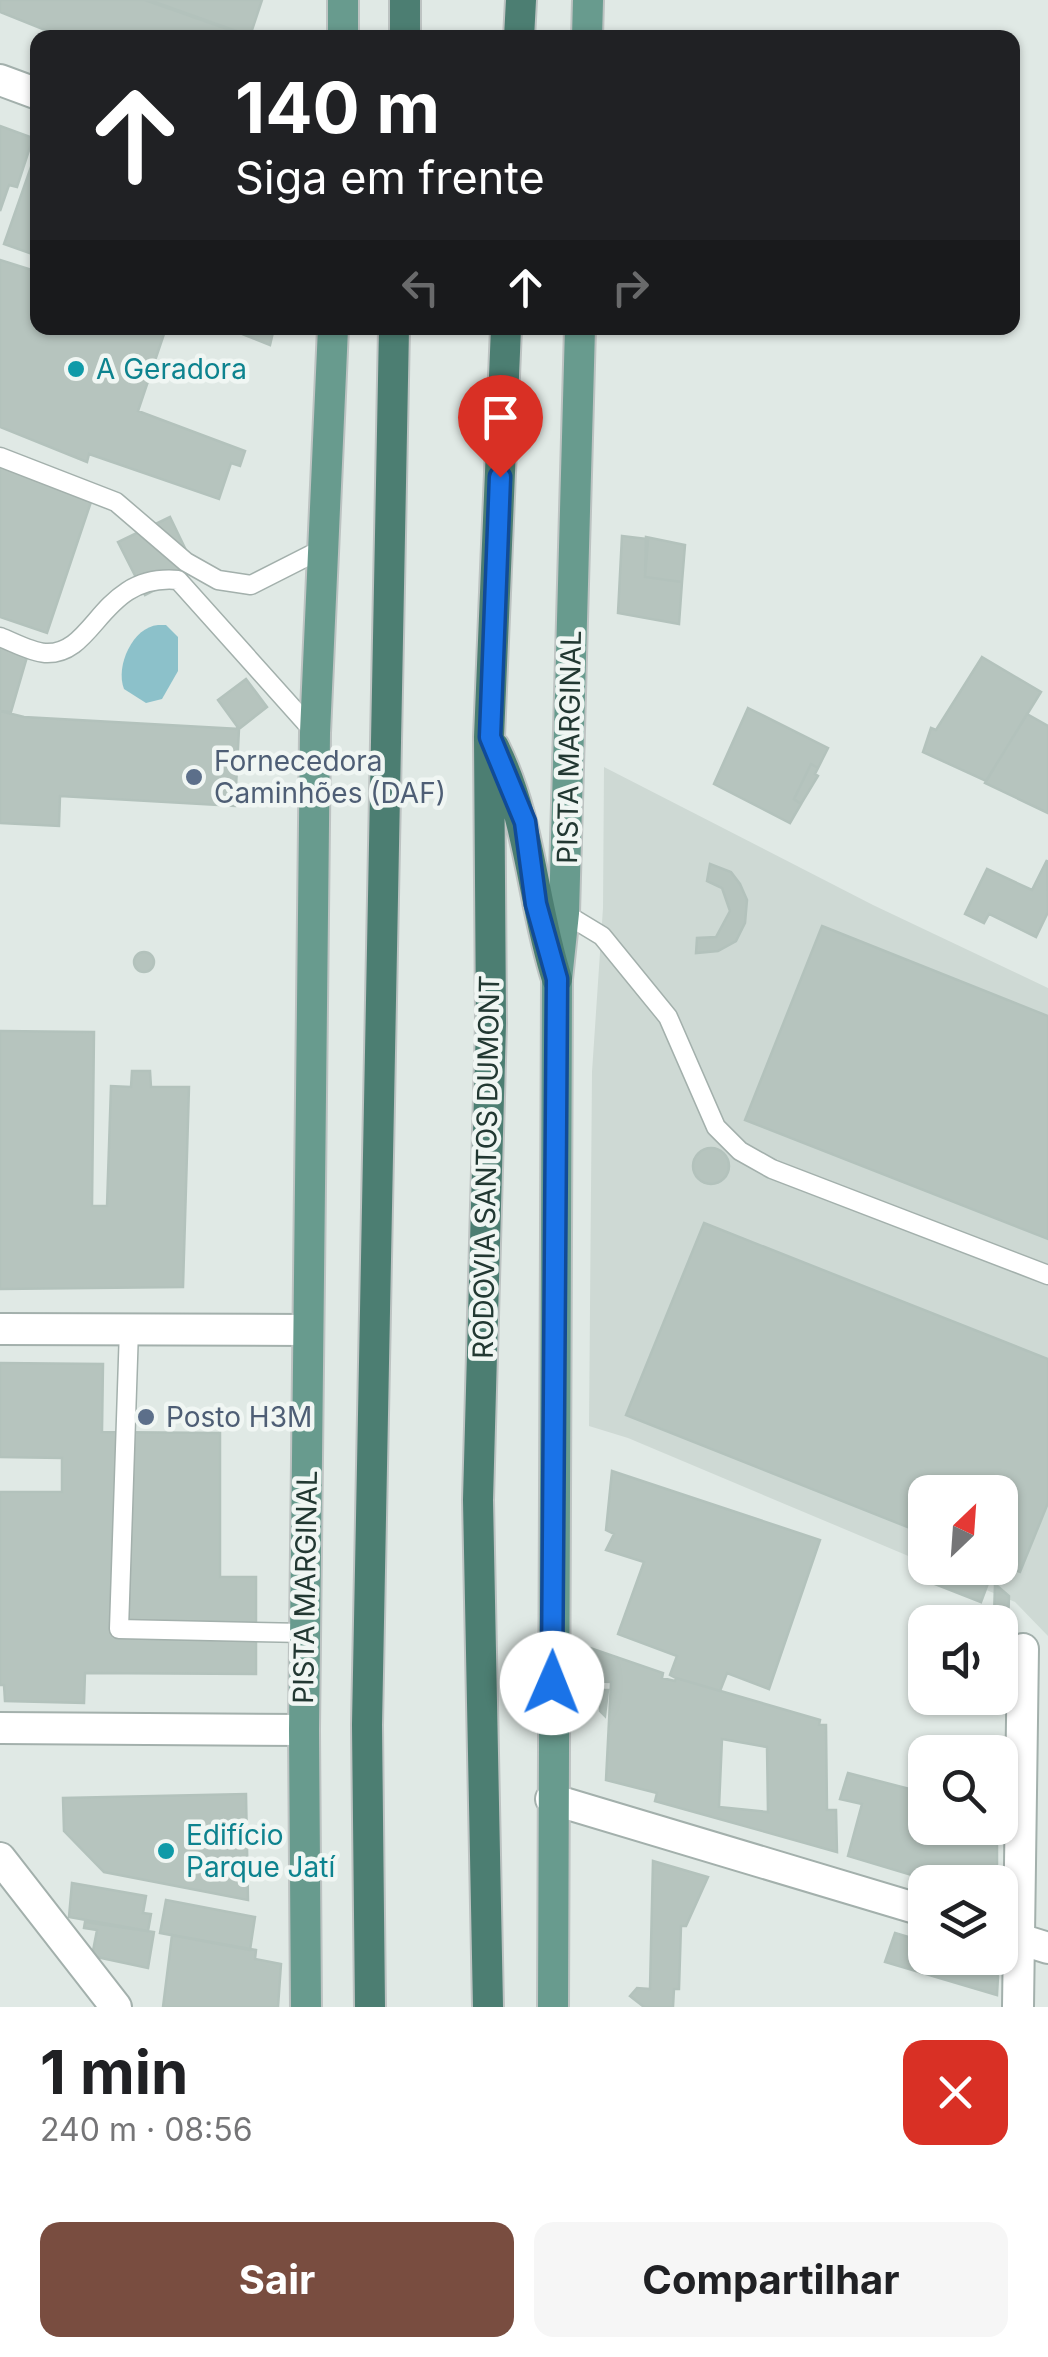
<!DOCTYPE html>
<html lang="pt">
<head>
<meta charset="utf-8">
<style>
	body { margin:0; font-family:Inter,sans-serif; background:#f6f6f6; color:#202124; height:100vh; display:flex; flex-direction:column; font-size:38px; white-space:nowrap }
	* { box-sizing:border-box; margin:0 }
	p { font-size:32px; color:#757577 }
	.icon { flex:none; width:55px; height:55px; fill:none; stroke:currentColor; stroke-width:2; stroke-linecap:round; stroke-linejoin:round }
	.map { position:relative; height:2007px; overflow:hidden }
	.drawer { display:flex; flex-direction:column; background:#fff; flex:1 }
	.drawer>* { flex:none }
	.hud { position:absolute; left:30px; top:30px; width:990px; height:305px; border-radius:20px; box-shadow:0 2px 8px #0004; background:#202124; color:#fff; overflow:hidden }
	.needle { width:65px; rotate:25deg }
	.buttons { position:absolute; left:908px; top:1475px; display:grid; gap:20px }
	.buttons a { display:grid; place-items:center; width:110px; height:110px; border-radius:20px; background:#fff; box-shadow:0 2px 8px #0004; font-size:50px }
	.pin { position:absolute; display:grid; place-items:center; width:85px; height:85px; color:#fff; margin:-102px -42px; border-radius:50% 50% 50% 0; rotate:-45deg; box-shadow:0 0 10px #0007 }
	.pin .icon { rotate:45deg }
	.me { position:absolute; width:110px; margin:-55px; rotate:1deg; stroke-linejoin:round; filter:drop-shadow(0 0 8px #0008) }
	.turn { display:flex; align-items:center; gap:35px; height:210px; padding:0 40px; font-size:45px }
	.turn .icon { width:130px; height:130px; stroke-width:2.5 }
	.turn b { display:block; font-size:70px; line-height:85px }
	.lanes { display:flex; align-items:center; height:95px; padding:0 40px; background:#0003; justify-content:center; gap:50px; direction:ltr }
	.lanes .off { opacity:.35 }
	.round { display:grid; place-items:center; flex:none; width:105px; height:105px; border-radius:20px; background:#f6f6f6 }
	.summary { display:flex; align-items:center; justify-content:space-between; height:170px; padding:0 40px }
	h1 { font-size:60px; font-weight:700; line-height:75px }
	.button { display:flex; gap:20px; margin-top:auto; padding:20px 40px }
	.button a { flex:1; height:115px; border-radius:20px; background:#794d40; color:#fff; font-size:40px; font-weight:700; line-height:115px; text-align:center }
	.button a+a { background:#f6f6f6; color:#202124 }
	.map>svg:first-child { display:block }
	.built { fill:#ced9d4 }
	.water { fill:#8cc1ca }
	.building { fill:#b6c4be; stroke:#b3c2bc; stroke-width:2.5; fill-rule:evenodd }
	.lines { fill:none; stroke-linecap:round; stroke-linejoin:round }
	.service-casing { stroke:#a3b0ac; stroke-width:21 }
	.minor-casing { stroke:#a3b0ac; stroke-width:34 }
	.primary-casing { stroke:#bdc3c2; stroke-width:34 }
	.trunk-casing { stroke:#bdc3c2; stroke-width:34 }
	.service { stroke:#fff; stroke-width:18 }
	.minor { stroke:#fff; stroke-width:30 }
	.primary { stroke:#689b8e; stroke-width:30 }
	.trunk { stroke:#4c7e72; stroke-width:30 }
	.route-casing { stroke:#114b97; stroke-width:25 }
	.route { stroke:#1a73e8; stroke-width:18 }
	.culture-dot { fill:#0f9aa8; stroke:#f0f6f3; stroke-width:4 }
	.service-dot { fill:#5c6f8a; stroke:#f0f6f3; stroke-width:4 }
	.labels { text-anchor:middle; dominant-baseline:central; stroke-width:9; stroke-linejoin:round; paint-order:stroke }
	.culture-label { font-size:28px; fill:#0d838f; stroke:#f0f6f3; text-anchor:start }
	.street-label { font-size:28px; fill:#223832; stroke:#f0f6f3 }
	.service-label { font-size:28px; fill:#4e5e75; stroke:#f0f6f3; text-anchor:start }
</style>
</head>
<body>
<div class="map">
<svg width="1048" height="2007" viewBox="0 0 1048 2007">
	<rect width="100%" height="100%" fill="#e0e9e5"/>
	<path class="built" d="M604,767L873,905L1048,988V1636L1015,1602L934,1568H1000V1492H925V1563L628,1438L589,1426L592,1072L603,908Z"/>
	<path class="water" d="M158,625H166L178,637V671L162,699L146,703L124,689C115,666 133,627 158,625Z"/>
	<path class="building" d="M0,0H145L250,37L65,38L0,12Z
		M149,0H262L250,36Z
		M0,126L33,138L17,187L9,185L0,211Z
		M31,167L38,170V256L4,244Z
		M0,260L38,272V328H166L138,411L245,451L240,466L231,463L219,499L89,454L87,462L0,427Z
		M227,328H274L270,345Z
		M0,461L94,493L47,633L0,617Z
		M170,517L195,569L145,595L118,542Z
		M622,536L648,539L645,577L682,582L679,624L618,613Z
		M646,537L685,545L682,582L645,577Z
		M0,640L29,650L11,712L0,711Z
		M982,657L1041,692L986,781L923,752L931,728L936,730Z
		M246,679L267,707L239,729L218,700Z
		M748,708L828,748L818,768L811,764L794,799L801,804L790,823L714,784Z
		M0,711L24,717L239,729L235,806L60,796L59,826L0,823Z
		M1027,714L1048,726V813L985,783Z
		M811,764L818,768L815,774L818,776L801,804L794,799Z
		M1047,860L1048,912L1036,937L989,914L984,923L965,914L987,869L1032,890Z
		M710,864L731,872L740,884L747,900L745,923L736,941L718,951L696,953L697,938L716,937L730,911L722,888L707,881Z
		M822,926L1048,1016V1239L745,1120Z
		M134 962a10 10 0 1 1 20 0a10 10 0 1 1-20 0Z
		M0,1031L94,1032L92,1206H107L111,1086L131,1087L132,1071H150L151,1087H189L183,1287L0,1289Z
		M693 1166a18 18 0 1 1 36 0a18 18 0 1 1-36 0Z
		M704,1223L1048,1359V1503L1020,1572L1000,1564V1492H925V1534L626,1415Z
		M0,1363L103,1364L102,1432L220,1433V1577H256V1674L85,1673L84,1703L5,1701L4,1685H0V1492H62V1458L0,1457Z
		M612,1471L820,1540L769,1689L727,1673L720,1691L676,1678L670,1675L677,1656L618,1634L644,1562L606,1550L614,1534L606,1530Z
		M925,1555V1568H963L990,1578L981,1602L917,1577Z
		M995,1584L1009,1596L1006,1686H1000V1622H972L994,1617Z
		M590,1648L663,1673L662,1678L675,1681L676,1678L820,1720L819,1725H826L827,1810H836L837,1852L655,1801L657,1793L606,1780L611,1682L589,1681ZM722,1739L767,1747L768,1812L719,1807Z
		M600,1690H608L605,1716L600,1711Z
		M848,1773L925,1793V1828H997V1882H935L848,1856L862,1804L840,1799Z
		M246,1794L248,1900L104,1872L64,1831L63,1798Z
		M653,1861L708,1877L686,1926H681L679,1989H674L673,2007H644L630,1996L637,1988L650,1989Z
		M72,1883L146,1896L143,1913L151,1914L148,1931L69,1917Z
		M166,1900L255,1917L250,1950L160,1933Z
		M85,1922L154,1932L148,1968L92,1956L97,1930L84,1928Z
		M895,1933L925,1942V1958L988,1961L998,1976L997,1995L885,1962Z
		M172,1935L256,1950L255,1959L281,1964L278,2007H163Z"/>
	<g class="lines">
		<defs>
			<path id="service" d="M0,457L116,502L186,562L218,580L251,585L324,548
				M0,637C13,642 31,652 45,653C96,656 100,573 178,580L315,733
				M564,913L602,936L668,1017L716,1127L740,1151L772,1169L1048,1275
				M129,1329L119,1629L305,1633"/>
			<path id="minor" d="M0,80L38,94
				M0,1329L308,1330
				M0,1728L304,1730
				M551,1799L925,1911
				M0,1858L116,2007
				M1000,1933L1048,1948
				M1018,2007L1023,1649"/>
			<path id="primary" d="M343,38V0
				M587,38L588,0
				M306,2007L304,1730L315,733L333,328
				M553,2007L557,979L564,913L580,328"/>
			<path id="trunk" d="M405,38V0
				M519,38L521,0
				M494,747C531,821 532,901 557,979
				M370,2007L367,1725L394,328
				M488,2007L478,1500L491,1023L489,737L506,328"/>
		</defs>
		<use href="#service" class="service-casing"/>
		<use href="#minor" class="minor-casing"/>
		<use href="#primary" class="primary-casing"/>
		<use href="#trunk" class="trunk-casing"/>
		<use href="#service" class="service"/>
		<use href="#minor" class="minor"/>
		<use href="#primary" class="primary"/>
		<use href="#trunk" class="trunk"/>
	</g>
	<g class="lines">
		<defs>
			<path id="route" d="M500,477L490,737L525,822L536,904L557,979L552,1683"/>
		</defs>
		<use href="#route" class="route-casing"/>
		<use href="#route" class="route"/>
	</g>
	<g class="culture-dot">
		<circle cx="76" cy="369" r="10"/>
		<circle cx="166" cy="1851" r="10"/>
	</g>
	<g class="service-dot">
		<circle cx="194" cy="777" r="10"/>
		<circle cx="146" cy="1417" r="10"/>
	</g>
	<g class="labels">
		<g class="culture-label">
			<text x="96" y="369">A Geradora</text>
			<text x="186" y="1835">Edifício<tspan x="186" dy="32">Parque Jatí</tspan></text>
		</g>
		<g class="street-label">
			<text transform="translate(569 747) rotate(-89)">PISTA MARGINAL</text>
			<text transform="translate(486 1167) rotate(-89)">RODOVIA SANTOS DUMONT</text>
			<text transform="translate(305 1587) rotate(-89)">PISTA MARGINAL</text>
		</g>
		<g class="service-label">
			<text x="214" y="761">Fornecedora<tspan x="214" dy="32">Caminhões (DAF)</tspan></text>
			<text x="166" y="1417">Posto H3M</text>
		</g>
	</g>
</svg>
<div class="buttons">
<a><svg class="needle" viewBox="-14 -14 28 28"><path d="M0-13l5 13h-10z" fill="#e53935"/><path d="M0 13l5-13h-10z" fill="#757577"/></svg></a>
<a><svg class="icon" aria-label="sound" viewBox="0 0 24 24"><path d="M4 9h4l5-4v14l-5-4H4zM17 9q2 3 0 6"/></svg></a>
<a><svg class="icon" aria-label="search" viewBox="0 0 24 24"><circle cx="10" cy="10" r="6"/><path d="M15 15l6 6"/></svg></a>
<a><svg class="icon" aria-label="layers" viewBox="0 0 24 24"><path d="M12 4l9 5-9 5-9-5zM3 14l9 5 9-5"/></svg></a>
</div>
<div class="pin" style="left:500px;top:477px;background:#d93025"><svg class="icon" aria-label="arrive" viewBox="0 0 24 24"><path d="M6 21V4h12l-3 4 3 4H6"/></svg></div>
<svg class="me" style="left:552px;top:1683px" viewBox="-20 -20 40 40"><circle r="19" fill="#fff"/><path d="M0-13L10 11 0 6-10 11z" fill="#1a73e8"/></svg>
<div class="hud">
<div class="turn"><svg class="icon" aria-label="ahead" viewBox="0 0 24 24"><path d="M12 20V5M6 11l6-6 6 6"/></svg><div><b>140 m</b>Siga em frente</div></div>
<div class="lanes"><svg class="icon off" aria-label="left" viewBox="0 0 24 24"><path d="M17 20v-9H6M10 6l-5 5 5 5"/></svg><svg class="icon" aria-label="ahead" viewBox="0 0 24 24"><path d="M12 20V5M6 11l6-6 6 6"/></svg><svg class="icon off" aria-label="right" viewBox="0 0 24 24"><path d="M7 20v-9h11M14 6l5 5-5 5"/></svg></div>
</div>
</div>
<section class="drawer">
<div class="summary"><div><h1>1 min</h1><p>240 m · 08:56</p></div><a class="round" style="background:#d93025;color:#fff"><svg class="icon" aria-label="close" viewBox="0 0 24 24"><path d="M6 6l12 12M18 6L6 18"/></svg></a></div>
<div class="button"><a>Sair</a><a>Compartilhar</a></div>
</section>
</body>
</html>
